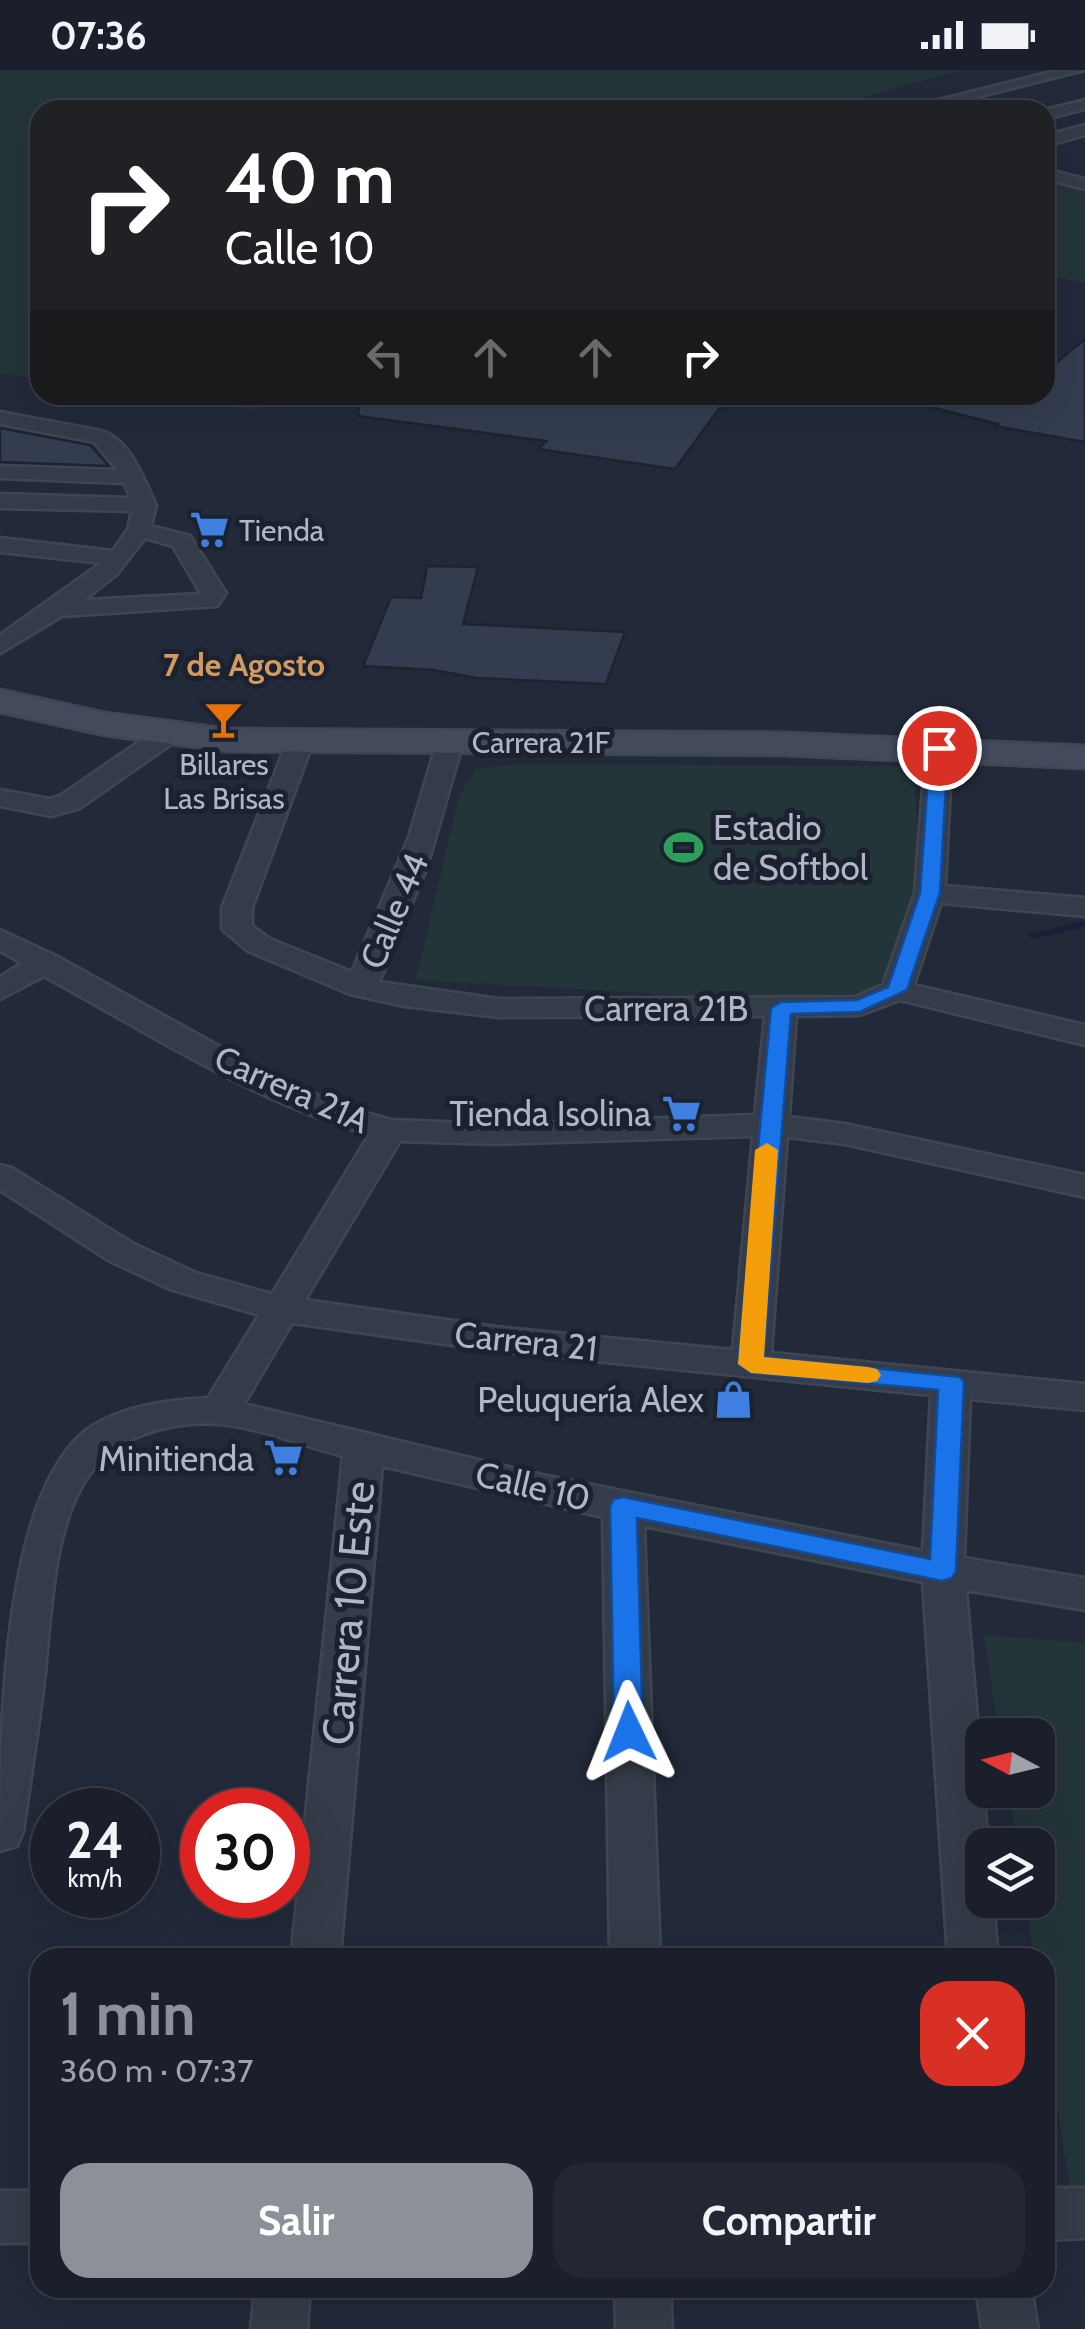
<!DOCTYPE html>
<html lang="es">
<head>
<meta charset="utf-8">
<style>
	body { margin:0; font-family:Cabin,sans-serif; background:#232733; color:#f1f3f6; height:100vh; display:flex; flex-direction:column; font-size:38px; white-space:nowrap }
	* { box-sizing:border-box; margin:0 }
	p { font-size:32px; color:#9fa2a9 }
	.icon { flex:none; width:55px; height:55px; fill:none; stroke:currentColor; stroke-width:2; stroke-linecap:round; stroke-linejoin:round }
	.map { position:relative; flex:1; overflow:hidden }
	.side { position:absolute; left:30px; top:1878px; width:1025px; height:350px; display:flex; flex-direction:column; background:#1a1f2b; border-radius:30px; box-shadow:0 10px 40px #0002,0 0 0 2px #383d47 }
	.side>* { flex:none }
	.banner { position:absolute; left:30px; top:30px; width:1025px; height:305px; border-radius:30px; box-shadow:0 10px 40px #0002,0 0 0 2px #383d47; background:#202124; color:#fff; overflow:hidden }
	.needle { width:65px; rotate:277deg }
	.tools { position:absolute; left:965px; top:1648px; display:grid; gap:20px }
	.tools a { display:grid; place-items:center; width:90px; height:90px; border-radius:20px; background:#1a1f2b; box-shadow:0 10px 40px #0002,0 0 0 2px #383d47; font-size:50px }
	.speed { position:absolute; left:30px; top:1718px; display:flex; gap:20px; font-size:50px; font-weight:700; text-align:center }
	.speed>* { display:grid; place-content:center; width:130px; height:130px; border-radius:50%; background:#1a1f2b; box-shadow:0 10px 40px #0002,0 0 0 2px #383d47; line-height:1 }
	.speed small { font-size:25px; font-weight:400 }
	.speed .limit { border:15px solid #d22; background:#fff; color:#111 }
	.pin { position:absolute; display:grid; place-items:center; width:85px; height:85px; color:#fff; margin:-42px; border:5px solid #fff; border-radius:50%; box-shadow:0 2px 10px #0007 }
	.me { position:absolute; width:110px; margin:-55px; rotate:358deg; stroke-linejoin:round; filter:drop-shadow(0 0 8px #0008) }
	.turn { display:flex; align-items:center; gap:35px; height:210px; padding:0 30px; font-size:45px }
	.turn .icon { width:130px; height:130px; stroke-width:2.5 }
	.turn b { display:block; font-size:70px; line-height:85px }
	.lanes { display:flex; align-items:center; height:95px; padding:0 30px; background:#0003; justify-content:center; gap:50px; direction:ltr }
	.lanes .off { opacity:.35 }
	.round { display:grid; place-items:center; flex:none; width:105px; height:105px; border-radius:30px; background:#232733 }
	.summary { display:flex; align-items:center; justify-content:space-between; height:170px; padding:0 30px }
	h1 { font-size:60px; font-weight:800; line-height:75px; color:#8c9099 }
	.primary-button { display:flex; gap:20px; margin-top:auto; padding:20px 30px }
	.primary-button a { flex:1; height:115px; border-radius:30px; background:#8c9099; color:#fff; font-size:40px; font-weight:800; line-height:115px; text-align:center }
	.primary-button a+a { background:#232733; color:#f1f3f6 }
	.status { display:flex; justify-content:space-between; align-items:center; height:70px; padding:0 50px; background:#1a1f2b; direction:ltr }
	.status svg { height:28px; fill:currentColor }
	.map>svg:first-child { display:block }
	.green { fill:#24353a }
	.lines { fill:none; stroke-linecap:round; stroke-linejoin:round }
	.stream { fill:#162036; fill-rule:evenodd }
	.building { fill:#343d50; stroke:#1d2330; stroke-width:2.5 }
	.street-casing { stroke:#3f4552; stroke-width:5 }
	.secondary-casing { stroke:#3f4552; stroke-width:5 }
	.street { fill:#353c49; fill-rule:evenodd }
	.secondary { fill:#434a5c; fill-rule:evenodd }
	.route { fill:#1a73e8; stroke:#114b97; stroke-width:2.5 }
	.slow { fill:#f59e0b }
	.labels { text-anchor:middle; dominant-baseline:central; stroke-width:10; stroke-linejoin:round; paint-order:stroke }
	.far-poi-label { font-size:30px; fill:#b0b6c5; stroke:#1b212e; text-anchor:start }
	.far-street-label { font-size:30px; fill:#b0b6c5; stroke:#1b212e }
	.far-neighbourhood-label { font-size:32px; font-weight:bold; fill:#d19b60; stroke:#1b212e }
	.poi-label { font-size:35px; fill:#b0b6c5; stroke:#1b212e; text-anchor:end }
	.street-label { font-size:35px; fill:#b0b6c5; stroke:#1b212e }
	.near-street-label { font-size:42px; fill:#b0b6c5; stroke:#1b212e }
</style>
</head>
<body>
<div class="status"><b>07:36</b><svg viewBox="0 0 49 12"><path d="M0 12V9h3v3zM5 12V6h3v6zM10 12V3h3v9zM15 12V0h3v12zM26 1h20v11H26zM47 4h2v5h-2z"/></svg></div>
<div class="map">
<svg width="1085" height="2259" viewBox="0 0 1085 2259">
	<rect width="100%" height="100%" fill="#222939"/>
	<path class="green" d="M0,0H960L819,40H40V310L0,303Z
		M1045,110L1085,120V213L1045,205Z
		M119,325H269L260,340Z
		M518,694L914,696L920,829L888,923L845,934L416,910L459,725L477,699Z
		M984,1565L1085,1573V2125H1071L1045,1957V1888L1034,1887L1025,1830H1038V1775H1017L1008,1720H1038V1665H999Z"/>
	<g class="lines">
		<path class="stream" d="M1085,851V857L1033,869L1028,866L1029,864Z"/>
	</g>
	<path class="building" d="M1085,269V372L995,356L998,354L931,337L933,325H1045V302Z
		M360,325H729L675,399L538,379L546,371L358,346Z
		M0,358L90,375L109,396L0,392Z
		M427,496L478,497L463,554L625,562L606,614L477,608L434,600L363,596L391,527L421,528Z"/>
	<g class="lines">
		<defs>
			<path id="street" d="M1059,0H1084L925,40H899Z
				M1085,30V39L1045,49V40Z
				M1085,55V65L1045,76V66Z
				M1045,99L1085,109V119L1045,109Z
				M0,342L101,361C130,369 144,410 156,435L151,456L190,466L226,523L217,536L62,546L0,583V565L101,493L0,482V468L113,481L128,459L132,441L0,438V424L131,428L124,413L0,408V396L117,400L94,372L0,354ZM145,468L173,476L201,524L84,530L117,504Z
				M168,656L177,658L181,664L177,670L80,738L51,746L0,736V720L50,729L60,726L159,658Z
				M300,664L313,672L252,838V856L270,869L352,902L409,767L437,672L450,664L463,672L427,797L379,912L499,929L855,927L883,915L915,823L926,678L939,670L952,678L945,816L1085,828V846L941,833L914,915L1085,955V975L900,930L860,945L796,946L789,1047L845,1054L1085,1105V1127L845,1074L787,1067L771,1283L1085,1314V1340L970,1329L964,1488L1085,1508V1540L966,1520L988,1775H982V1830H993L998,1888H948L923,1512L644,1456L660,1888H610L603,1447L382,1396L340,1888H291L343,1386C303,1376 259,1357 218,1354C171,1351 117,1365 89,1405C52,1456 51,1550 44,1611C38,1662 30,1712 23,1762L17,1776L0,1781C0,1672 0,1431 85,1361C120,1336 166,1330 208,1328L259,1245L170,1219L108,1190L0,1120V1095L12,1098L134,1174L196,1203L272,1224L369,1065C253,1031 150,964 44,906L0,929V907L22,893L0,881V860L56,886L273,1006L345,1037L391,1050L495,1054L755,1045L765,946L499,947L404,936L350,924L248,881L222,859V838L287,672ZM753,1066L733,1280L496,1257L305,1230L400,1071L495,1074ZM292,1253L496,1281L931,1325L923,1481L542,1405L244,1334Z
				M1045,2118H1085V2168L1045,2170Z
				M0,2121H40V2173H0Z
				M255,2218H310L307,2259H251Z
				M615,2218H670L672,2259H616Z
				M976,2218H1031L1038,2259H982Z"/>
			<path id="secondary" d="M0,620L105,643L227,659L785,663L1085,676V698L785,685L227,681L105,665L0,642Z"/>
		</defs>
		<use href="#street" class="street-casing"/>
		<use href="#secondary" class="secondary-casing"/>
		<use href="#street" class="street"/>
		<use href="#secondary" class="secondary"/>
	</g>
	<path class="route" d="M939,673L948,678L940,823L907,920L860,942L791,944L764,1287L960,1307L964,1312L956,1501L952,1508L942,1511L637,1448L643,1662L639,1670L629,1673L618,1670L614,1662L610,1436L614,1429L623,1427L930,1489L938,1320L751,1303L738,1294L771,938L781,932L857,930L888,917L920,823L930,678Z"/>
	<path class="slow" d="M767,1073L778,1080L764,1287L868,1297L877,1299L881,1305L877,1311L868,1313L751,1303L738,1294L755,1080Z"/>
	<defs>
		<symbol id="supermarket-bare" viewBox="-9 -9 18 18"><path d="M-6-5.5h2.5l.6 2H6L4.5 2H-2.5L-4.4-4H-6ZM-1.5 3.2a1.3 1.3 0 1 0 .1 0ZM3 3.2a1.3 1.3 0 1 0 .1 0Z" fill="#3f7fe0" stroke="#1b212e" stroke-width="2.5" paint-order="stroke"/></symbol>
		<symbol id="bar-bare" viewBox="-9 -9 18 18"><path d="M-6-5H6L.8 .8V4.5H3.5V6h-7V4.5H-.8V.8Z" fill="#e8710a" stroke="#1b212e" stroke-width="2.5" paint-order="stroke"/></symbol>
		<symbol id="stadium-bare" viewBox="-9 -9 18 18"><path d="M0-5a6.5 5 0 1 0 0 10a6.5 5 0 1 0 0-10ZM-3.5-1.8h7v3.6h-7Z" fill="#2e9e5b" stroke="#1b212e" stroke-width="2.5" paint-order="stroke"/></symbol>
		<symbol id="shop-bare" viewBox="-9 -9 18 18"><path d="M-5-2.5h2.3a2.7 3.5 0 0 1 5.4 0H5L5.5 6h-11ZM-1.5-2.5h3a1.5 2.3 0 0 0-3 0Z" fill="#3f7fe0" stroke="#1b212e" stroke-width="2.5" paint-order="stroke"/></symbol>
	</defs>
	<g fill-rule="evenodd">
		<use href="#supermarket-bare" x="182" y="432" width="55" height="55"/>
		<use href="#bar-bare" x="196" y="622" width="55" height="55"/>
		<use href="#stadium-bare" x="656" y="750" width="55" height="55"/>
		<use href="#supermarket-bare" x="654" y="1016" width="55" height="55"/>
		<use href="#shop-bare" x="706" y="1302" width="55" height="55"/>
		<use href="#supermarket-bare" x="256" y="1360" width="55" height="55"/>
	</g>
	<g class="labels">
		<g class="far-poi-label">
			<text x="239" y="460">Tienda</text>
			<text x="224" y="694" text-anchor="middle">Billares<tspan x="224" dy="34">Las Brisas</tspan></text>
		</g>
		<g class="far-street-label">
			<text x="541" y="672">Carrera 21F</text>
		</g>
		<g class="far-neighbourhood-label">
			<text x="244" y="594">7 de Agosto</text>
		</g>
		<g class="poi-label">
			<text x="713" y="757" text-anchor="start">Estadio<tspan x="713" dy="40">de Softbol</tspan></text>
			<text x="651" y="1043">Tienda Isolina</text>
			<text x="704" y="1329">Peluquería Alex</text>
			<text x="254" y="1388">Minitienda</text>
		</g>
		<g class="street-label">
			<text transform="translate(394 841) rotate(-67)">Calle 44</text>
			<text x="666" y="938">Carrera 21B</text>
			<text transform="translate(292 1019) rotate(24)">Carrera 21A</text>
			<text transform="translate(526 1271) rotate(6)">Carrera 21</text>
			<text transform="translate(533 1416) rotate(13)">Calle 10</text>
		</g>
		<g class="near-street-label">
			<text transform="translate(348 1543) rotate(-85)">Carrera 10 Este</text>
		</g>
	</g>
</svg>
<div class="tools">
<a><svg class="needle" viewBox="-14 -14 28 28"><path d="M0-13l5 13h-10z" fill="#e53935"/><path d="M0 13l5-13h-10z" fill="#9fa2a9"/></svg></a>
<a><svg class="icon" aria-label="layers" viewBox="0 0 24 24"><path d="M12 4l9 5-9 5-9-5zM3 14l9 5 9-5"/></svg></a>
</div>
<div class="speed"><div>24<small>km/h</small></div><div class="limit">30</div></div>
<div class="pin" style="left:939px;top:678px;background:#d93025"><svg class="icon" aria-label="arrive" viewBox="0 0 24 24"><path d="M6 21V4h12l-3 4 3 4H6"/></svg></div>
<svg class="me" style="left:629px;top:1662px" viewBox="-20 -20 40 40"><path d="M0-17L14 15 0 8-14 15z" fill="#1a73e8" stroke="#fff" stroke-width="4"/></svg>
<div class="banner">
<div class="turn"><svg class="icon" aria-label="right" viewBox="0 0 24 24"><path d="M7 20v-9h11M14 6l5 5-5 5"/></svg><div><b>40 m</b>Calle 10</div></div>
<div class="lanes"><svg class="icon off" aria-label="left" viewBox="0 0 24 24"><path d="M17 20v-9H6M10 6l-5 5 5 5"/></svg><svg class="icon off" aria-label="ahead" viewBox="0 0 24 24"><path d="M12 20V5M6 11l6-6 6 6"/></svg><svg class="icon off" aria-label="ahead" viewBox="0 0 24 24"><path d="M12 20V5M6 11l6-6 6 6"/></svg><svg class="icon" aria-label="right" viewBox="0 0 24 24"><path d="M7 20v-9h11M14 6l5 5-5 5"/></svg></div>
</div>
<section class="side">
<div class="summary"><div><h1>1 min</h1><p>360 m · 07:37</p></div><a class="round" style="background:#d93025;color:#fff"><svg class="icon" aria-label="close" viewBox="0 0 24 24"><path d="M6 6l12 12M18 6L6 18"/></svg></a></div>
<div class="primary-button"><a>Salir</a><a>Compartir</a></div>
</section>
</div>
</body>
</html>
